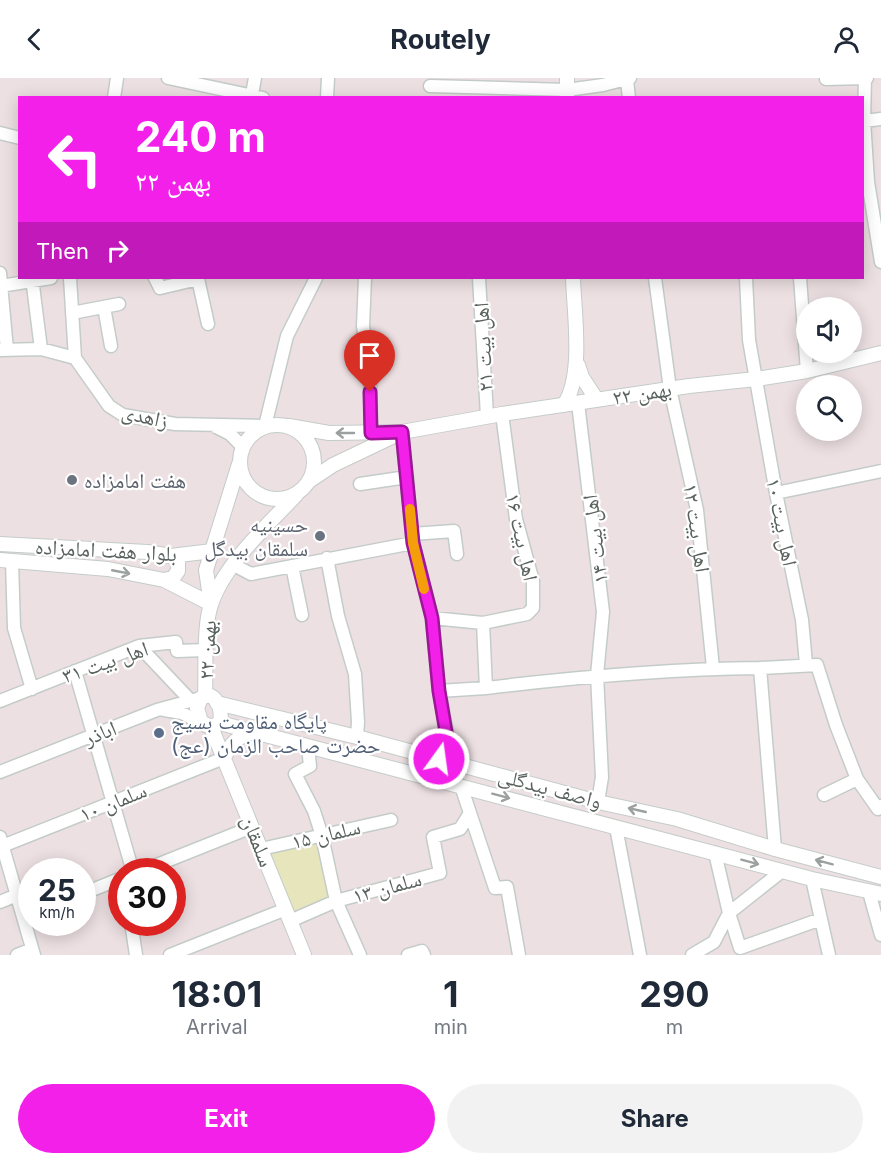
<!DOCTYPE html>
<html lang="en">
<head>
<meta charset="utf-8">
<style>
	body { margin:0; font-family:Inter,"Noto Naskh Arabic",sans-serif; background:#f2f2f3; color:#1f2937; height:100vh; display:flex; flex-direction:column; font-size:22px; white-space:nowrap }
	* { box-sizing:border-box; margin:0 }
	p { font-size:20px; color:#747a83 }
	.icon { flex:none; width:33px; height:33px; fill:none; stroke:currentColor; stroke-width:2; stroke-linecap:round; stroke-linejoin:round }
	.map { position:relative; height:877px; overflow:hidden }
	.details { display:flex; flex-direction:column; background:#fff; flex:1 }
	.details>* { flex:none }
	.banner { position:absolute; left:18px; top:18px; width:846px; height:183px; border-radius:0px; box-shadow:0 3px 15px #0003; background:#f320ea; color:#fff; overflow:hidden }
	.controls { position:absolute; left:796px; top:219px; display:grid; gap:12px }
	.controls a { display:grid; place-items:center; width:66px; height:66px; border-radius:50%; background:#fff; box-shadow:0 3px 15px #0003; font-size:30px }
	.speed { position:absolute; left:18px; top:780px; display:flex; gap:12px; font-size:30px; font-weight:700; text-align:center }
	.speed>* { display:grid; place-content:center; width:78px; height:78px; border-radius:50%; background:#fff; box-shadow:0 3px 15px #0003; line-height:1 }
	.speed small { font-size:15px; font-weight:400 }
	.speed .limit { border:9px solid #d22; background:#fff; color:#111 }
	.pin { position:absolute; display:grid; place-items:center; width:51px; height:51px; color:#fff; margin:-62px -26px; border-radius:50% 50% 50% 0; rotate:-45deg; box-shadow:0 0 6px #0007 }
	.pin .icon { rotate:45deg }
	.me { position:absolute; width:66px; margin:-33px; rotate:14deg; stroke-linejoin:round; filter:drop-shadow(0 0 4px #0008) }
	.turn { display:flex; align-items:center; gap:21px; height:126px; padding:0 18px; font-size:27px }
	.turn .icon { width:78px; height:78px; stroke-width:2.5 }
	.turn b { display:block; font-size:42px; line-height:51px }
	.then { display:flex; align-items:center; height:57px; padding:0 18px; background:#0003; gap:12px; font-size:22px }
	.eta { display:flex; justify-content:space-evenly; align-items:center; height:102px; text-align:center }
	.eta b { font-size:36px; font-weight:700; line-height:42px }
	.button { display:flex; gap:12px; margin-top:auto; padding:12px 18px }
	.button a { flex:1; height:69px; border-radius:36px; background:#f320ea; color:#fff; font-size:24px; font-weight:700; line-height:69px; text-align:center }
	.button a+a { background:#f2f2f3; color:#1f2937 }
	header { display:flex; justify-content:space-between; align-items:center; height:78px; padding:0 18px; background:#fff; font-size:27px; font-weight:700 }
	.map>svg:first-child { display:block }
	.green { fill:#e7e5bb }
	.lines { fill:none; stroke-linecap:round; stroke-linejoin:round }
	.minor-casing { stroke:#c4ccc9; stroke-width:15 }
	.tertiary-casing { stroke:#c4ccc9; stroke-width:16 }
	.minor { stroke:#fff; stroke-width:12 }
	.tertiary { stroke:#fff; stroke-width:14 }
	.oneway { stroke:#9ba19e }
	.route-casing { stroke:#9e1598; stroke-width:15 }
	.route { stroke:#f320ea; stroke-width:10 }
	.slow { stroke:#f59e0b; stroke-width:10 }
	.worship-dot { fill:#6b7280; stroke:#fff; stroke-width:2 }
	.service-dot { fill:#5c6f8a; stroke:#fff; stroke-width:2 }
	.labels { text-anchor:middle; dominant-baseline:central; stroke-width:4.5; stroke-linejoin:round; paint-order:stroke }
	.street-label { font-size:21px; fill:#59625e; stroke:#fff }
	.worship-label { font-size:21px; fill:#5b616d; stroke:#fff; text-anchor:start }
	.service-label { font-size:21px; fill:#4e5e75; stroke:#fff; text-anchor:start }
</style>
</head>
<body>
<header><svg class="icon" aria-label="back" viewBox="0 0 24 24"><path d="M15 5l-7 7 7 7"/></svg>Routely<svg class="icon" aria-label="person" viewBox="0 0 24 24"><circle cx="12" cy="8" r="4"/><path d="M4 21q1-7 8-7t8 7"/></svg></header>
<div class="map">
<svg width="881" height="877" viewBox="0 0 881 877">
	<rect width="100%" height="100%" fill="#ede0e3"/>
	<path class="green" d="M316,765L329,820L293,834L270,776Z"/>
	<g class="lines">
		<defs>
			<path id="minor" d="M168,0L263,20
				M865,0L864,43L868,104L881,184
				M826,1L867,0
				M627,2L629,20
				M430,8L567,12L603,7L630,0
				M252,16L255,0
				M114,20L117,0
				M327,20L328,0
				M864,43L881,41
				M0,55L20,60
				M0,195L7,272
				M32,200L41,271
				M70,200L75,280
				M155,200L160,210L198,201L208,246
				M365,200L363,248L370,294L371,355
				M479,200L487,338
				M655,200L670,311L697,432L713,590
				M746,200L749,262L776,415L802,542L806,586
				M800,200L807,293
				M0,208L51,200
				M104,229L111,268
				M72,235L119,226
				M0,272L41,271L75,280L109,328L123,337L175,346L265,348L287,258L316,200
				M578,325L603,534L597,597L602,699L598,724
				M216,349L230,356L243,369
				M402,354L413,465L432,540L439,613L448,660L439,681
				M360,406L407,399
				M776,415L881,393
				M412,456L454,453L457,476
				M327,480L338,538L355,596L358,644L357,659
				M12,483L14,550L32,611
				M234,487L251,496L413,465
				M292,488L302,537
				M432,540L483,545L486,610L439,613
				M483,545L527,536L533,530V503L516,441L502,336
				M139,568L190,622
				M760,590L817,587L836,647L857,701L878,731L881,728
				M75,593L133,794
				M486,610C577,599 668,591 760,590L775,771
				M0,623L139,568L176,564L177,573L206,572
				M164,632L182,635L206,648
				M308,668L310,688L295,696L314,733L322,758L336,823L360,877
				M0,694L157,632L201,620
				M461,708L495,810L507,809L519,877
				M824,717L857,701
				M616,749L640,877
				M0,759L34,877
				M0,769L224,680
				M261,771L391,742
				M715,775L729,835L740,870L821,841
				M139,794L252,749
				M812,801L829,877
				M869,814L881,857
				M82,816L122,800
				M0,824L17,817
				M290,843L336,823L440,795L433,759L460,751L470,735
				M131,844L136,877
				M17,877L32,871
				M170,877L286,831
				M408,877L422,873L424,877
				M692,877L714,864L729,835L782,793"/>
			<path id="tertiary" d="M567,0V20
				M578,287L582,299L597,322
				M564,327C584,297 574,235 573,200
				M240 384a37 37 0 1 1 74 0a37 37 0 1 1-74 0Z
				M289,348L329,355L402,354L502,336L689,308L756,301L807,293L881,275
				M309,403L333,387L398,356
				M0,466L147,474L171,478L212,473
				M0,482L108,491L164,502L211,526
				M164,502L173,500L178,493V484L171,478
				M211,526L206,492L239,386
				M209,617C220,622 222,635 220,645L211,649L201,644L197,630L201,620Z
				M205,618C206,592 204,565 208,539C215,494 266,449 296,417
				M217,625L357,659L598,724L677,741L775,771L881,799
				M220,645L812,801L881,816
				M211,649L304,877
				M224,680C230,666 238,658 253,654"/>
		</defs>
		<use href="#minor" class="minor-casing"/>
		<use href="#tertiary" class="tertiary-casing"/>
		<use href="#minor" class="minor"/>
		<use href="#tertiary" class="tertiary"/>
	</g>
	<defs><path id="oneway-shaft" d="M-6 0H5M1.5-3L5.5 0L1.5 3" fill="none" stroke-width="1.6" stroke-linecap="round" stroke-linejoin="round" transform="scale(1.5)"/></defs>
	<g class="oneway">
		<use href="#oneway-shaft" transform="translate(345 355) rotate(180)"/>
		<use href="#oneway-shaft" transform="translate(121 494) rotate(11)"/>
		<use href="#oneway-shaft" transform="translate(501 718) rotate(15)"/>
		<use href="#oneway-shaft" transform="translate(637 732) rotate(-167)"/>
		<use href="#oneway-shaft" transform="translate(750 784) rotate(15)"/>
		<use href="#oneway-shaft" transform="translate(824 784) rotate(-165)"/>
	</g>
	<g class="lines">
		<defs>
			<path id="route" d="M370,314L371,355L402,354L413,465L432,540L439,613L447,660L439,681"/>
		</defs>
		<use href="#route" class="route-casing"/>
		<use href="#route" class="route"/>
		<path class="slow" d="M410,431L413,465L424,511"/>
	</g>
	<g class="worship-dot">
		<circle cx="72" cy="402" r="6"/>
		<circle cx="320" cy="458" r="6"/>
	</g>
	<circle class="service-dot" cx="159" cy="655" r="6"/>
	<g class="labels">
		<g class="street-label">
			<text transform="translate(483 269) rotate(-93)">اهل بیت ۲۱</text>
			<text transform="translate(642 315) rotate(-9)">۲۲ بهمن</text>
			<text transform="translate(145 338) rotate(13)">زاهدی</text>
			<text transform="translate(782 444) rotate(79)">اهل بیت ۱۰</text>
			<text transform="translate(697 450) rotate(82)">اهل بیت ۱۲</text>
			<text transform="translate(522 459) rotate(78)">اهل بیت ۱۶</text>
			<text transform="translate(595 461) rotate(-97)">اهل بیت ۱۴</text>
			<text transform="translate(106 472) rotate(3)">بلوار هفت امامزاده</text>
			<text transform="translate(207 572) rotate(-87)">۲۲ بهمن</text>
			<text transform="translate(105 584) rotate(-19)">اهل بیت ۳۱</text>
			<text transform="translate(100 655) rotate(-22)">اباذر</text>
			<text transform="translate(550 710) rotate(15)">واصف بیدگلی</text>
			<text transform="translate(113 724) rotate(-22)">سلمان ۱۰</text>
			<text transform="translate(326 756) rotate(-13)">سلمان ۱۵</text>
			<text transform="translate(258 763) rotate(68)">سلمقان</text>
			<text transform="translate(387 809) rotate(-15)">سلمان ۱۳</text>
		</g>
		<g class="worship-label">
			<text x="84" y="402">هفت امامزاده</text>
			<text x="308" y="446" text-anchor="end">حسینیه<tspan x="308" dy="24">سلمقان بیدگل</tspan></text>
		</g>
		<g class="service-label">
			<text x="171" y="643">پایگاه مقاومت بسیج<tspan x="171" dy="24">حضرت صاحب الزمان (عج)</tspan></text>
		</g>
	</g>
</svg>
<div class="controls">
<a><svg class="icon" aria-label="sound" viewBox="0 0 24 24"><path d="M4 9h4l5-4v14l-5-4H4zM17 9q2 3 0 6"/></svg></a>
<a><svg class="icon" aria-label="search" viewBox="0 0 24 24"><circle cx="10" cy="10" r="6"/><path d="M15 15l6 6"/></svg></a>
</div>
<div class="speed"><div>25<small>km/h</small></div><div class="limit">30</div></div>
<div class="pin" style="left:370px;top:314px;background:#d93025"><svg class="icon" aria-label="arrive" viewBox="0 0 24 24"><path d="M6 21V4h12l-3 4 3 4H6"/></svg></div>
<svg class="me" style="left:439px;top:681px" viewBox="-20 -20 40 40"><circle r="17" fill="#f320ea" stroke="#fff" stroke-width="3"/><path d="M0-11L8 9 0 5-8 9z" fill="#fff"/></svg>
<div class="banner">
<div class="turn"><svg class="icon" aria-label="left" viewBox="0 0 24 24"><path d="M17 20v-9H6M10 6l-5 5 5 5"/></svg><div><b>240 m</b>۲۲ بهمن</div></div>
<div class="then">Then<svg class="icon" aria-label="right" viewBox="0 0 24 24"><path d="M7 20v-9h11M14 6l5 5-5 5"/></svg></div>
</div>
</div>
<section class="details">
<div class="eta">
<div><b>18:01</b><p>Arrival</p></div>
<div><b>1</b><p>min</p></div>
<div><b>290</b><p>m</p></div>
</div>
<div class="button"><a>Exit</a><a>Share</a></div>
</section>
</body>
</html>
